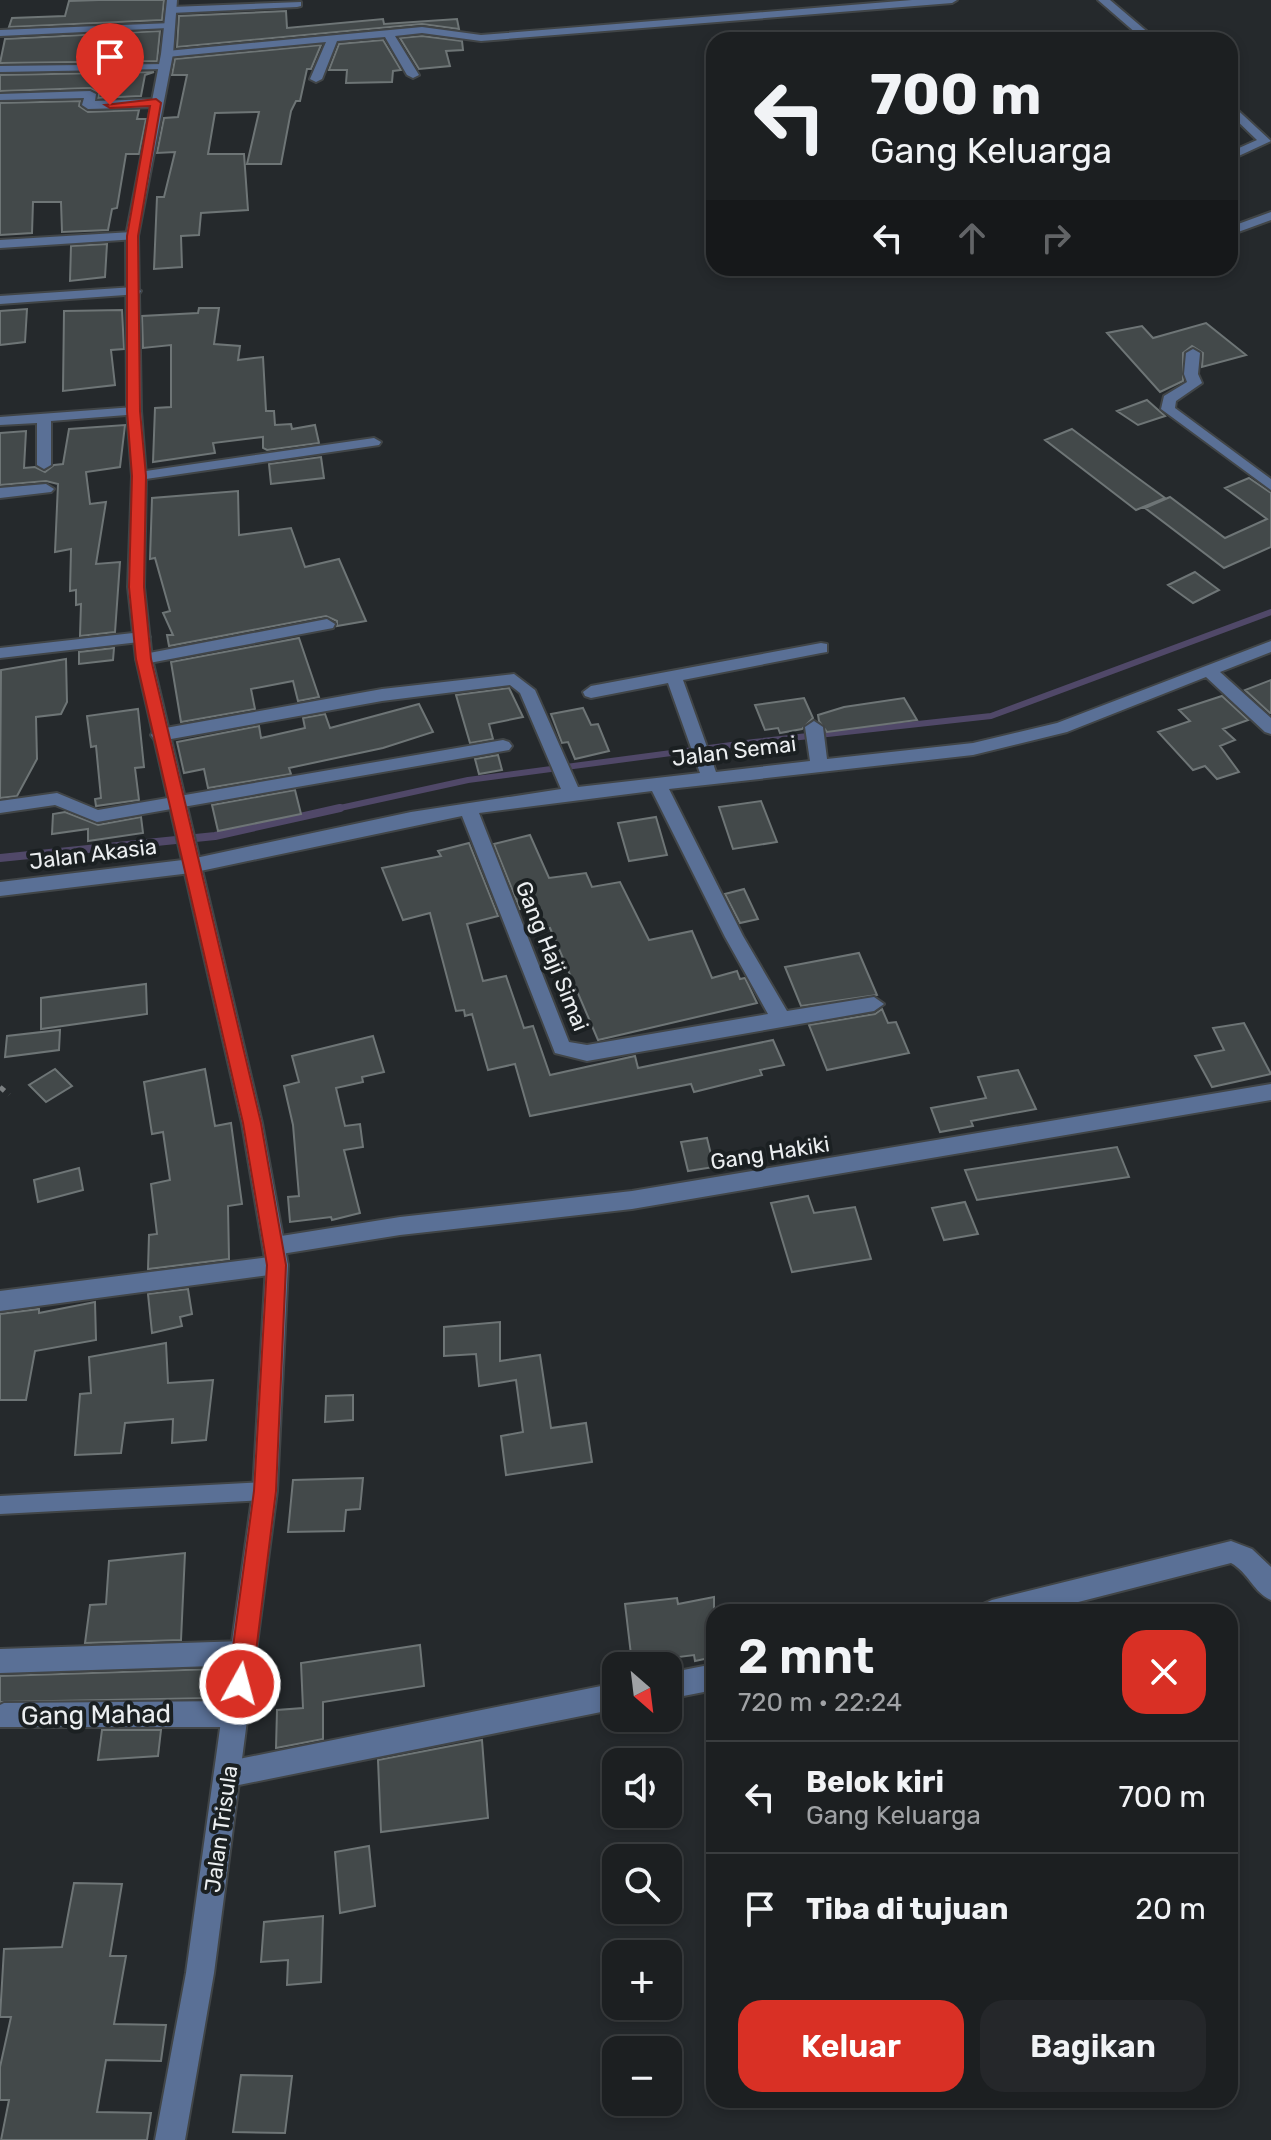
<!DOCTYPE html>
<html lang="id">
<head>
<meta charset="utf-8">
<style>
	body { margin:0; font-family:Rubik,sans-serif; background:#25272a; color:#f1f3f6; height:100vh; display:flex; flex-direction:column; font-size:30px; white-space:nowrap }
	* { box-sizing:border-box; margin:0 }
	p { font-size:26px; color:#a0a2a5 }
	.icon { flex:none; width:44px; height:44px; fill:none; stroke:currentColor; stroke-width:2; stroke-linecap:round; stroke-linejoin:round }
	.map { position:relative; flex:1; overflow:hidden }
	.side { position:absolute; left:706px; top:1604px; width:532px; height:504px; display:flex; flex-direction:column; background:#1c1f21; border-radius:24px; box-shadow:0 4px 12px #0003,0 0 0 2px #3a3d3f }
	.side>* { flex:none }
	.top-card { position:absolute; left:706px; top:32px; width:532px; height:244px; border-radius:24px; box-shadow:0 4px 12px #0003,0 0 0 2px #3a3d3f; background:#1c1f21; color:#f1f3f6; overflow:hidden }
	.needle { width:52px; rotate:152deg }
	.buttons { position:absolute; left:602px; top:1652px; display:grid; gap:16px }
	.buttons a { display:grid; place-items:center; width:80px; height:80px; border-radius:16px; background:#1c1f21; box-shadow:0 4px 12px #0003,0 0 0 2px #3a3d3f; font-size:40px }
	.pin { position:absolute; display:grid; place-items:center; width:68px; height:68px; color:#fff; margin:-82px -34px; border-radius:50% 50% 50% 0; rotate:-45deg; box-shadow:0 0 8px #0007 }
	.pin .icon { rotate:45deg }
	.me { position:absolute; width:88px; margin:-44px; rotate:7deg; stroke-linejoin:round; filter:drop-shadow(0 0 6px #0008) }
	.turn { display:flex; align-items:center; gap:28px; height:168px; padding:0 32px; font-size:36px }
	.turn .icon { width:104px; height:104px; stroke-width:2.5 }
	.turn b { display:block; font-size:56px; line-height:68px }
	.lanes { display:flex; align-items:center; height:76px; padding:0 32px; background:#0003; justify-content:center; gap:40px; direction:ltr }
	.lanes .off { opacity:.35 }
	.round { display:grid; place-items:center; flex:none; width:84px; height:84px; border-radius:24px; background:#25272a }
	.head { display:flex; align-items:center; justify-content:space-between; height:136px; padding:0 32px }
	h1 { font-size:48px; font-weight:600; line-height:60px }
	.primary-button { display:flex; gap:16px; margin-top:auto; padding:16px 32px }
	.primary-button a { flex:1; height:92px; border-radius:24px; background:#d93025; color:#fff; font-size:32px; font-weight:600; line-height:92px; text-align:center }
	.primary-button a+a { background:#25272a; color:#f1f3f6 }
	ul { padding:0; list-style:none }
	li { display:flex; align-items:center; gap:24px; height:112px; padding:0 32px; border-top:2px solid #3a3d3f }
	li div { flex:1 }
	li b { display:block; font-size:30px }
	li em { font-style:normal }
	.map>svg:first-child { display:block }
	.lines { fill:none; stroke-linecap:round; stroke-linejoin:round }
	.stream-far1 { stroke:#504868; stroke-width:6 }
	.stream { stroke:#504868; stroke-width:8 }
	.building { fill:#43494a; stroke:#6e7576; stroke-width:2 }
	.service-casing { stroke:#414547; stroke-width:4 }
	.minor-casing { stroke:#414547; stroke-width:4 }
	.tertiary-casing { stroke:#414547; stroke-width:4 }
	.path { stroke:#7b7f81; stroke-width:5; stroke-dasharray:6 6; stroke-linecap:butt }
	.service { fill:#5a7096; fill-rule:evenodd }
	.minor { fill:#5a7096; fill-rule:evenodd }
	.tertiary { fill:#5a7096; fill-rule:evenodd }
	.route { fill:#d93025; stroke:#8d1f18; stroke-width:2 }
	.labels { text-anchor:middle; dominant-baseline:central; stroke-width:8; stroke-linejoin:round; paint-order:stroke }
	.street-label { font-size:22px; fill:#ebeef0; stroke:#1b2022 }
	.near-street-label { font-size:26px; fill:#ebeef0; stroke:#1b2022 }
</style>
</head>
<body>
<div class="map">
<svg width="1271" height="2140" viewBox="0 0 1271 2140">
	<rect width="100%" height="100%" fill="#25292c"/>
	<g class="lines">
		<path class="stream-far1" d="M331,810L468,780L754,742L991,716L1271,612"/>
		<path class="stream" d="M0,858L215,836L340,808"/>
	</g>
	<path class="building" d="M99,0H164L162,20L9,27L12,18L65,16L69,1Z
		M286,11L287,28L383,19L384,24L457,19L459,29L422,24L177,47L179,16Z
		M160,31L157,61L0,63L5,39Z
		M422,36L462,41L463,50L446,51L450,66L419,69L400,38Z
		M383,40L401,70L393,71L392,82L346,83L347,70H329L339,44Z
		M321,45L311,69H307L300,101H296L291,111L281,164H247L259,112L215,113L208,154H244L248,210L201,213L199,235L181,236L182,267L154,269L157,197H164L175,152L157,153L164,118L178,117L187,75H172L175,59Z
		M154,72L145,75L141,96L98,98L99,93L90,88L0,91V75Z
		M80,101L79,106L88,112L139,110L137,119H146L139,154H126L117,208L112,209L108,230L62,232L61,202H33L32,233L0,235V103Z
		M107,244L105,277L70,281L71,246Z
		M199,308H219L214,344L240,346L238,360L263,357L266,411H274L275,425L291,424L292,429L315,425L319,443L267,450L263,448V437L213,443L215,453L153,462L155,408L171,407V345L143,348L142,316L198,313Z
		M27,309L25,342L0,345V311Z
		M122,310L124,349L111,350L115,385L63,391L64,311Z
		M1206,323L1246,355L1202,367L1203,353L1192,346L1183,353V381L1160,392L1107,333L1142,326L1153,338Z
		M1147,400L1165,416L1138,425L1117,411Z
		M125,425L120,467L86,472L90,504L106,502L96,564L120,562L115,632L80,636L81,604L76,605V590L70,591L71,549L55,552L58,484L46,481L0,485V433L26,431L24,468L35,467L45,472L54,465L63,464L69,429Z
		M1072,429L1135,476L1165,498L1136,510L1045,440Z
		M321,457L324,478L271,484L269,464Z
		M1249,478L1271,493V547L1224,568L1145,508L1170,497L1225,538L1267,519L1225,488Z
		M238,491L239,535L291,528L305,567L339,559L366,621L337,626V621L326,616L169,646L167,635H173L163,613L170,611L155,558L150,559L152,498Z
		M1195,572L1219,590L1193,603L1168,585Z
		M299,638L319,697L298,701L293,681L251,689L255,709L181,722L171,662Z
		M114,648L113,660L79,664V652Z
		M66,659L67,702L61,714L36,717L37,759L17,796L0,798L1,670Z
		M1271,680V713H1270L1245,690Z
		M509,688L523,717L489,724L493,739L470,743L456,695Z
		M1222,696L1248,720L1223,729L1235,740L1220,746L1239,772L1217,779L1205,766L1193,770L1158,732L1190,721L1179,710Z
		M804,698L813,718L802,729L780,733L778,728L765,730L755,705Z
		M904,698L917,720L827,732L819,721L818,715L844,707Z
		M419,704L433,732L383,748L289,768L291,774L208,788L204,769L184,773L177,742L259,726L261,738L305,728L303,718L325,714L330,728Z
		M583,708L591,725L598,724L609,751L575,759L568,742L562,743L551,714Z
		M138,709L144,767L135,768L139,800L96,806L95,799L101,798L96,746L91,747L87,716Z
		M498,755L502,770L479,774L475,759Z
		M295,790L301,814L218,831L212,805Z
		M761,801L777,842L733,849L719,807Z
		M65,812L98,825L141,817L143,833L88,841V829L52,834L53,814Z
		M656,817L667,855L629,861L618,823Z
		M530,835L549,878L586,873L592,887L620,882L649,940L692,931L712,978L737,971L740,979L745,978L757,1003L598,1040L550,928L541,930L530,906L520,909L494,844Z
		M469,843L498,916L467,924L483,981L506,976L524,1028L533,1026L550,1075L635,1056L638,1068L773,1040L784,1065L760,1070L762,1075L694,1092L691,1084L530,1116L515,1064L488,1070L472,1014L465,1016L464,1010L456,1011L430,913L403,920L382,868L441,856L438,851Z
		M744,889L758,919L740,923L725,894Z
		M859,953L877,995L801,1006L785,967Z
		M146,984L147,1014L41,1029V998Z
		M882,1009L888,1023L896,1022L909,1053L827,1070L809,1025L875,1014Z
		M1244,1023L1271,1074L1212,1087L1195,1056L1224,1050L1213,1028Z
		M60,1030L59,1050L5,1057L7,1036Z
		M373,1036L384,1072L362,1077L363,1082L336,1088L345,1126L360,1124L363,1147L344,1150L360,1213L332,1220L331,1217L290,1222L288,1197L299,1196L293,1125L284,1086L299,1082L292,1056Z
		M55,1069L72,1086L46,1102L29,1085Z
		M205,1069L215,1126L231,1123L242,1204L228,1206L229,1259L148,1269L149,1235L157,1234L151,1184L170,1180L163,1132L152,1134L144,1082Z
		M1018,1070L1036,1109L971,1121L973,1126L940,1132L931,1108L986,1098L978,1077Z
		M707,1138L714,1167L688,1171L681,1142Z
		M1117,1147L1129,1177L977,1200L965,1170Z
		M79,1168L83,1190L38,1202L34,1180Z
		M808,1196L814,1213L855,1207L871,1259L792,1272L771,1203Z
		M965,1202L978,1234L944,1240L932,1208Z
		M188,1289L192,1314L180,1317L182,1326L152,1333L148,1294Z
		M95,1302L96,1340L35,1351L26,1400H0V1314L39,1309V1313Z
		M500,1322V1361L540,1355L551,1428L586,1423L592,1462L506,1475L501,1436L523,1432L516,1380L479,1386L476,1354L444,1356V1327Z
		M166,1343L168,1383L213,1380L206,1440L172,1443L173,1419L125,1423L121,1453L75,1455L80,1394L91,1393L89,1357Z
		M353,1395V1420L325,1422L326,1396Z
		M363,1478L360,1509L346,1510L344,1531L288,1532L293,1480Z
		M185,1553L181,1640L85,1643L90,1605L106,1604L109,1561Z
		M714,1597V1657L695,1661L694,1655L632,1663L625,1604L677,1598L678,1604Z
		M420,1645L424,1686L323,1702V1739L276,1748L277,1710L303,1708L301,1663Z
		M215,1669L213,1698L0,1702V1676Z
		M102,1730H161L158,1756L98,1760Z
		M482,1740L488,1818L381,1832L378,1760Z
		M369,1846L375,1906L340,1913L335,1852Z
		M74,1883L122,1884L110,1956H126L114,2024L166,2025L161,2061L106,2060L97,2112L151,2113L147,2140H1L9,2100H0V2067L11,2017H0L4,1949L62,1947Z
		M323,1916L321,1982L287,1985L288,1960L261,1962L264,1922Z
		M241,2075L292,2076L285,2133L233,2132Z"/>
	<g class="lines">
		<defs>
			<path id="service" d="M265,1482L272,1485L274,1491L272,1497L265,1500L0,1514V1496Z"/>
			<path id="minor" d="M912,0H957L952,3L481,41L422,33L395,36L419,75L413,78L407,75L385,37L337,41L322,79L316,82L310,79L326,42L167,57L161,54L167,51L422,27L481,35Z
				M1098,0H1110L1157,40H1144Z
				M301,2V6L297,7L171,13L166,10L171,7Z
				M172,23V27L168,28L0,36V30Z
				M167,64L169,66L163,69L0,72V66Z
				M90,91L96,94L95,101L156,99L162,103L156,107L88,109L82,105L84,98L0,100V94Z
				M1230,103L1271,141L1230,160V152L1257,140L1230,114Z
				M1271,212V220L1230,235V227Z
				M132,232L138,236L137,239L0,248V240Z
				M134,287L141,291L139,294L0,304V296Z
				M1193,349L1200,353L1198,374L1202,383L1176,401L1175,408L1271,479V490L1161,409L1164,396L1187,382L1184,374L1186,353Z
				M134,407L141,411L139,414L51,421V465L44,469L37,465V423L0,425V417Z
				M374,438L381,442L379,445L139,480L132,476L139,472Z
				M46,484L54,489L51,492L0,498V488Z
				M327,619L335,624L333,628L144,664L136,659L144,654Z
				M142,632L150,637L148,641L0,658V648Z
				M1271,641V652L1220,672L1271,718V734L1265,732L1206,677L1067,732L973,755L669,789L743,936L787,1011L874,997L884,1004L874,1011L587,1061L555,1053L462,816L191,873L0,896V882L191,859L411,812L561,789L520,693L510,685L382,701L160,741L154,739L151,735L154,731L160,729L382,689L514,674L535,690L578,787L700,773L668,683L591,698L585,696L583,692L591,686L821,643L827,644V652L821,653L683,680L716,772L810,761L805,727L814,721L823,727L827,759L973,743L1057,723ZM652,791L725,937L768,1014L587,1045L569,1042L479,813Z
				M503,740L509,742L512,746L509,750L97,822L55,805L0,813V801L57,793L98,810Z
				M1271,1084V1100L632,1209L400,1235L275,1255L267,1252L264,1246L267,1240L275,1237L400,1217L632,1191Z
				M277,1256L285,1258L288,1265L285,1272L277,1274L0,1311V1291Z
				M1231,1541L1252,1549L1271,1567V1600C1254,1593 1248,1572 1231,1563L1039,1612H980L983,1604L992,1600Z
				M244,1641L253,1644L257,1653L253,1662L244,1665L0,1673V1649Z
				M714,1664V1690L668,1699V1673Z
				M616,1683V1709L229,1787L220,1783L216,1774L220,1765L229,1761Z
				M236,1701L245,1705L249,1714L245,1723L236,1727H0V1705L4,1703Z"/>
			<path id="tertiary" d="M167,0H177L173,54L138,236L141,411L146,476L144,587L152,659L262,1123L288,1265L277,1491L214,1973L185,2140H155L186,1973L253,1491L266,1265L242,1123L136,659L128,587L132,476L127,411L126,236L161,54Z"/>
		</defs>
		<use href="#service" class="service-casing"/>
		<use href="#minor" class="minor-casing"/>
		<use href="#tertiary" class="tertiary-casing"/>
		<path class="path" d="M0,1087L9,1095"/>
		<use href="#service" class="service"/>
		<use href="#minor" class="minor"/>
		<use href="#tertiary" class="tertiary"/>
	</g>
	<path class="route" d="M156,99L161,103L138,236L140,411L146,476L144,587L151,659L261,1123L286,1265L276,1491L252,1684L248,1692L240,1695L232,1692L228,1684L254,1491L267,1265L243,1123L136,659L129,587L132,476L127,411V236L150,106L110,108L105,105Z"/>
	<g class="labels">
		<g class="street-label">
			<text transform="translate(734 751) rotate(-7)">Jalan Semai</text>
			<text transform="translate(93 854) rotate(-7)">Jalan Akasia</text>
			<text transform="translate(552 956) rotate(68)">Gang Haji Simai</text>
			<text transform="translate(770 1153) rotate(-9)">Gang Hakiki</text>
			<text transform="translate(221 1829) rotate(-82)">Jalan Trisula</text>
		</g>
		<g class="near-street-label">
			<text transform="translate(96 1715) rotate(-1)">Gang Mahad</text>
		</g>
	</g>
</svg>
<div class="buttons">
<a><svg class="needle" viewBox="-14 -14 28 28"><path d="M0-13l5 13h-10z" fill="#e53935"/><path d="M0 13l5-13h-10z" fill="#a0a2a5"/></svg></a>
<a><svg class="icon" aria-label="sound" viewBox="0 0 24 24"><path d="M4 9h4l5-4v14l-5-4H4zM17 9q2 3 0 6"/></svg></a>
<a><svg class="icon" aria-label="search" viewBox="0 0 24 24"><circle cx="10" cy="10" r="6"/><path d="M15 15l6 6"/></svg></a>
<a>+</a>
<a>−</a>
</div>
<div class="pin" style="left:110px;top:105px;background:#d93025"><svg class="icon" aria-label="arrive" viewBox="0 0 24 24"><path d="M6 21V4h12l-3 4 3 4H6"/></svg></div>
<svg class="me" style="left:240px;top:1684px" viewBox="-20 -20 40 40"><circle r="17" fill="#d93025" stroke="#fff" stroke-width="3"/><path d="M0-11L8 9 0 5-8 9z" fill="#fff"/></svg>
<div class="top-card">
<div class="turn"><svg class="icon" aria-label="left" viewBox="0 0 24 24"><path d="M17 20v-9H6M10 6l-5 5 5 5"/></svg><div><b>700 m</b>Gang Keluarga</div></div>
<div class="lanes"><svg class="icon" aria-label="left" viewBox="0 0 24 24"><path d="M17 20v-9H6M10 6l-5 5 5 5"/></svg><svg class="icon off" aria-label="ahead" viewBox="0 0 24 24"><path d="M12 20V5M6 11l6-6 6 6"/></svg><svg class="icon off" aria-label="right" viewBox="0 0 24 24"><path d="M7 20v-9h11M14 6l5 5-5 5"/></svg></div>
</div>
<section class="side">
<div class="head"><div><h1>2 mnt</h1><p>720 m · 22:24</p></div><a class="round" style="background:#d93025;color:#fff"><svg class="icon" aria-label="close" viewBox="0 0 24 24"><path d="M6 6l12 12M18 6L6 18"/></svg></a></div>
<ul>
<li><svg class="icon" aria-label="left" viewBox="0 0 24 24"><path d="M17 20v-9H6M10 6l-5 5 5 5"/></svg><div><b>Belok kiri</b><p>Gang Keluarga</p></div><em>700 m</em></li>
<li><svg class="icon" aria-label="arrive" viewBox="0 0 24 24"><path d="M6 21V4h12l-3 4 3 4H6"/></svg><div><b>Tiba di tujuan</b></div><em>20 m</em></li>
</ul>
<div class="primary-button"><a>Keluar</a><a>Bagikan</a></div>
</section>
</div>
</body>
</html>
